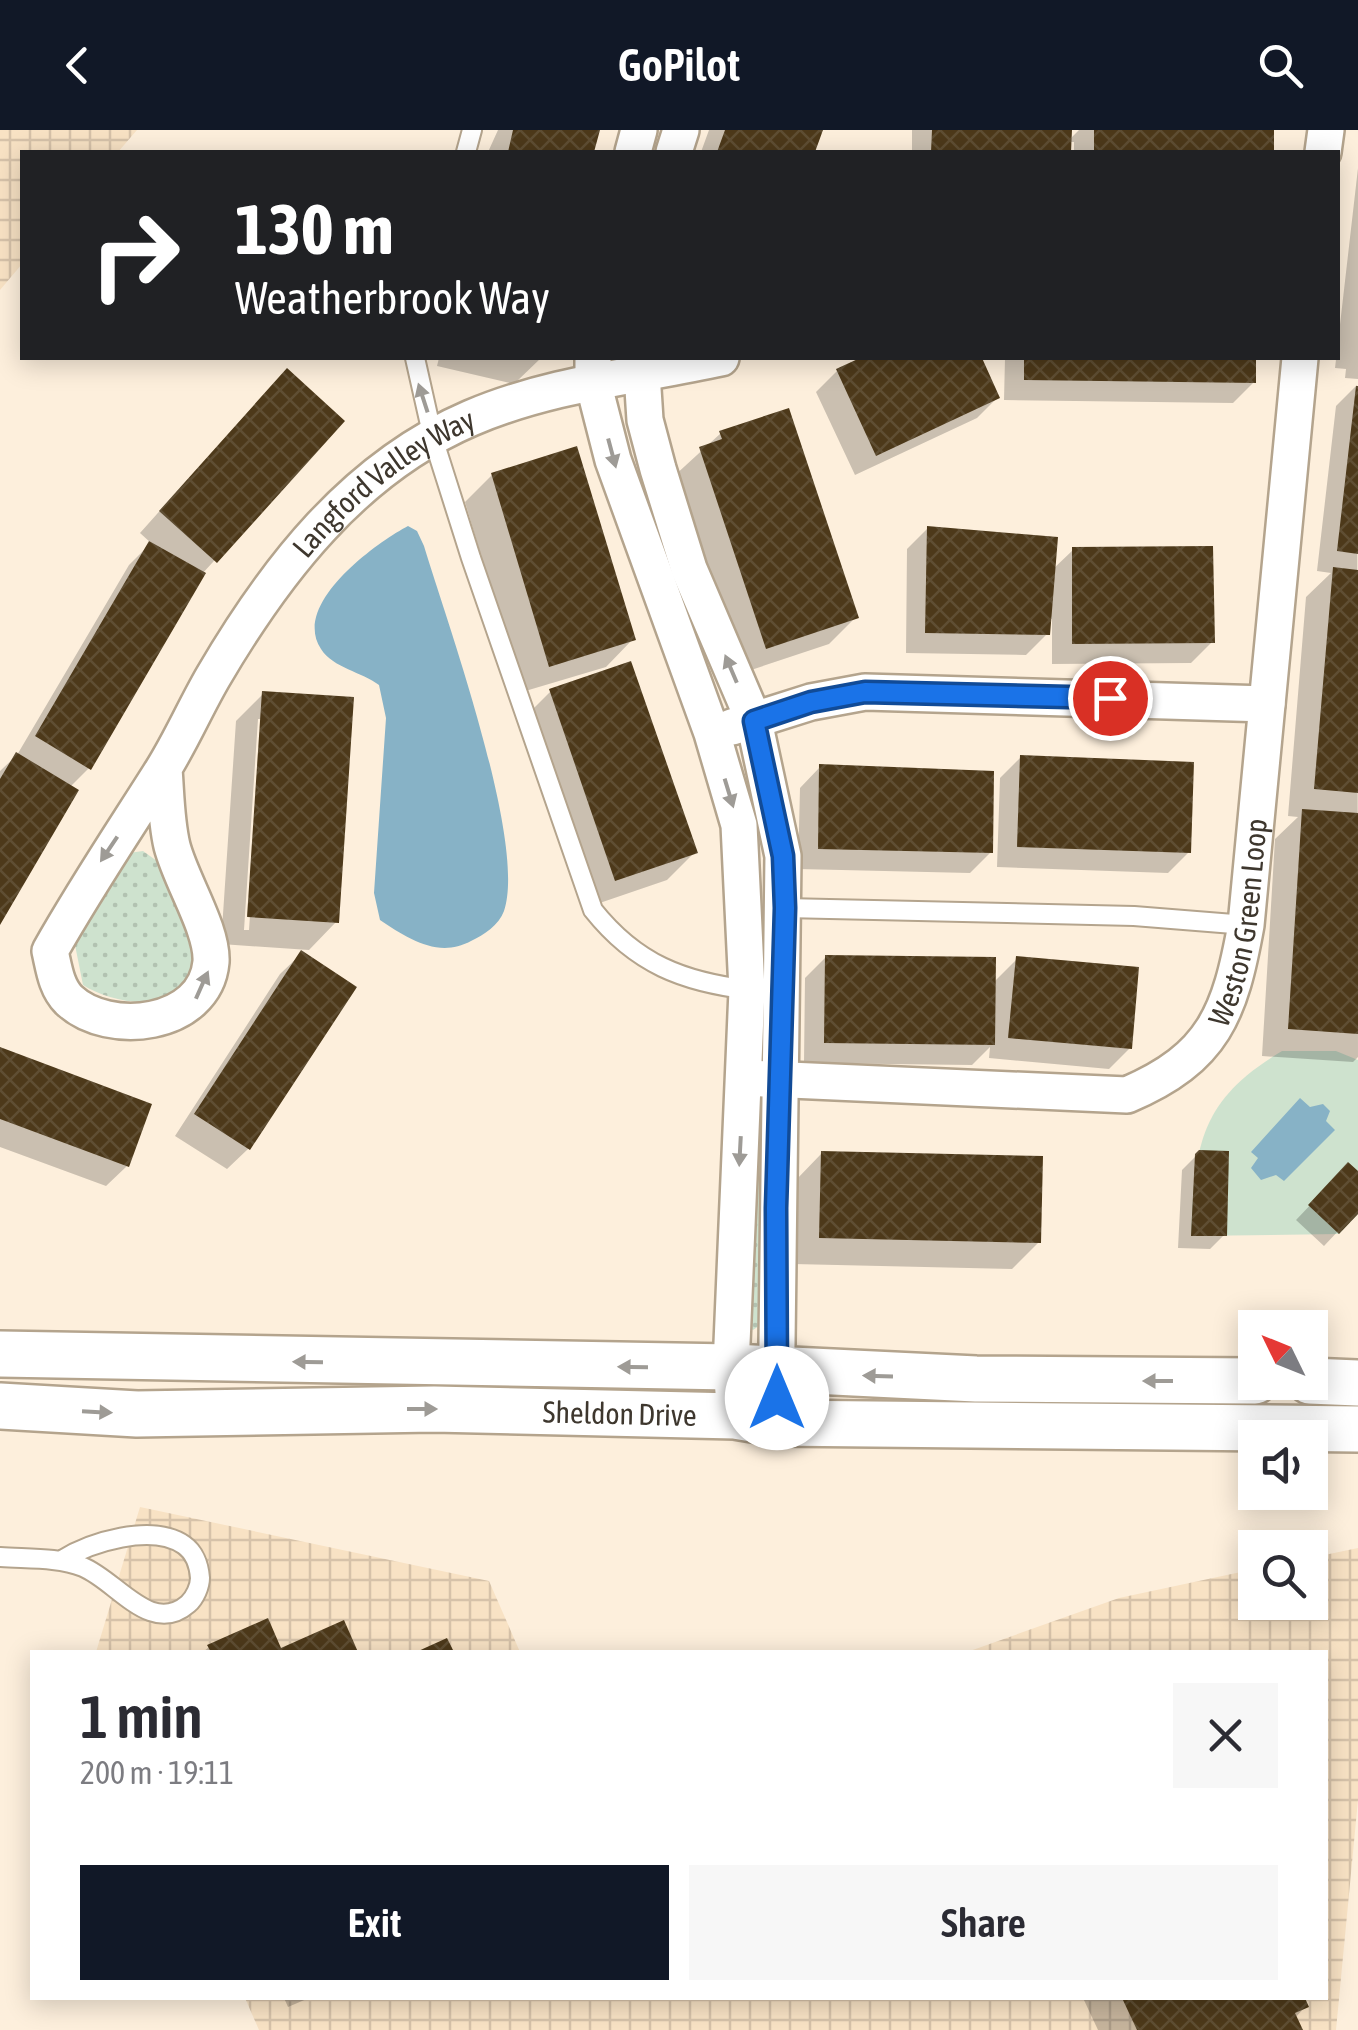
<!DOCTYPE html>
<html lang="en">
<head>
<meta charset="utf-8">
<style>
	body { margin:0; font-family:"Asap Condensed",sans-serif; background:#f7f7f7; color:#2b2b33; height:100vh; display:flex; flex-direction:column; font-size:38px; white-space:nowrap }
	* { box-sizing:border-box; margin:0 }
	p { font-size:32px; color:#7c7c81 }
	.icon { flex:none; width:55px; height:55px; fill:none; stroke:currentColor; stroke-width:2; stroke-linecap:round; stroke-linejoin:round }
	.map { position:relative; flex:1; overflow:hidden }
	.drawer { position:absolute; left:30px; top:1520px; width:1298px; height:350px; display:flex; flex-direction:column; background:#fff; border-radius:0px; box-shadow:0 5px 25px #0003 }
	.drawer>* { flex:none }
	.banner { position:absolute; left:20px; top:20px; width:1320px; height:210px; border-radius:0px; box-shadow:0 5px 25px #0003; background:#202124; color:#fff; overflow:hidden }
	.needle { width:65px; rotate:313deg }
	.tools { position:absolute; left:1238px; top:1180px; display:grid; gap:20px }
	.tools a { display:grid; place-items:center; width:90px; height:90px; border-radius:0px; background:#fff; box-shadow:0 5px 25px #0003; font-size:50px }
	.pin { position:absolute; display:grid; place-items:center; width:85px; height:85px; color:#fff; margin:-42px; border:5px solid #fff; border-radius:50%; box-shadow:0 2px 10px #0007 }
	.me { position:absolute; width:110px; margin:-55px; rotate:0deg; stroke-linejoin:round; filter:drop-shadow(0 0 8px #0008) }
	.turn { display:flex; align-items:center; gap:35px; height:210px; padding:0 50px; font-size:45px }
	.turn .icon { width:130px; height:130px; stroke-width:2.5 }
	.turn b { display:block; font-size:70px; line-height:85px }
	.round { display:grid; place-items:center; flex:none; width:105px; height:105px; border-radius:0px; background:#f7f7f7 }
	.headline { display:flex; align-items:center; justify-content:space-between; height:170px; padding:0 50px }
	h1 { font-size:60px; font-weight:600; line-height:75px }
	.cta { display:flex; gap:20px; margin-top:auto; padding:20px 50px }
	.cta a { flex:1; height:115px; border-radius:0px; background:#111827; color:#fff; font-size:40px; font-weight:600; line-height:115px; text-align:center }
	.cta a+a { background:#f7f7f7; color:#2b2b33 }
	header { display:flex; justify-content:space-between; align-items:center; height:130px; padding:0 50px; background:#111827; color:#fff; font-size:45px; font-weight:600 }
	.map>svg:first-child { display:block }
	.industrial { fill:url(#industrial-grid) }
	.green { fill:url(#green-dots) }
	.pitch { fill:#cee2ce }
	.water { fill:#87b2c6 }
	.shadow { fill:#0003; fill-rule:evenodd }
	.building { fill:url(#building-cross-hatch) }
	.lines { fill:none; stroke-linecap:round; stroke-linejoin:round }
	.service-casing { stroke:#b4a48d; stroke-width:22 }
	.minor-casing { stroke:#b4a48d; stroke-width:40 }
	.tertiary-casing { stroke:#b4a48d; stroke-width:50 }
	.service { stroke:#fff; stroke-width:18 }
	.minor { stroke:#fff; stroke-width:35 }
	.tertiary { stroke:#fff; stroke-width:45 }
	.oneway { fill:#9e9b96 }
	.route-casing { stroke:#114b97; stroke-width:25 }
	.route { stroke:#1a73e8; stroke-width:18 }
	.labels { text-anchor:middle; dominant-baseline:central; stroke-width:10; stroke-linejoin:round; paint-order:stroke }
	.street-label { font-size:30px; fill:#3e372e; stroke:#fdefdc }
</style>
</head>
<body>
<header><svg class="icon" aria-label="back" viewBox="0 0 24 24"><path d="M15 5l-7 7 7 7"/></svg>GoPilot<svg class="icon" aria-label="search" viewBox="0 0 24 24"><circle cx="10" cy="10" r="6"/><path d="M15 15l6 6"/></svg></header>
<div class="map">
<svg width="1358" height="1900" viewBox="0 0 1358 1900">
	<defs>
		<pattern id="industrial-grid" width="8" height="8" patternUnits="userSpaceOnUse" patternTransform="scale(2.5)"><rect width="8" height="8" fill="#f8e2c4"/><path d="M0 4h8M4 0v8" fill="none" stroke="#d6c2a9"/></pattern>
		<pattern id="green-dots" width="8" height="8" patternUnits="userSpaceOnUse" patternTransform="scale(2.5)"><rect width="8" height="8" fill="#cee2ce"/><path d="M2 2h.1M6 6h.1" fill="none" stroke="#b2c2b1" stroke-width="1.8" stroke-linecap="round"/></pattern>
		<pattern id="building-cross-hatch" width="8" height="8" patternUnits="userSpaceOnUse" patternTransform="scale(2.5)"><rect width="8" height="8" fill="#4d391a"/><path d="M0 0l8 8M0 8l8-8" fill="none" stroke="#5f4e33"/></pattern>
	</defs>
	<rect width="100%" height="100%" fill="#fdefdc"/>
	<path class="industrial" d="M0,0H137L118,22H22V134L0,160Z
		M140,1377L489,1451L520,1522H96Z
		M1358,1418V1670L1336,1900H259L245,1868H1325V1522H967L1119,1468L1255,1439V1472H1310V1428Z"/>
	<path class="green" d="M143,721L157,731C165,754 195,813 192,834C185,887 114,875 83,855L75,815L129,723Z
		M761,987L766,989L762,1178L759,1196L753,1200L747,1195L754,990Z"/>
	<path class="pitch" d="M1282,921H1336L1358,930V1084L1339,1104L1191,1106C1195,1016 1198,971 1282,921Z"/>
	<path class="water" d="M408,396L417,401L424,416C447,492 527,713 504,781C499,795 484,805 471,811C438,829 407,808 380,790L374,763L386,588L379,555C362,542 333,538 321,519C291,474 376,413 408,396Z
		M1300,968L1310,977L1323,974L1330,981L1326,991L1335,1000L1284,1051L1276,1045L1261,1050L1251,1038L1258,1028L1251,1022Z"/>
	<path class="shadow" d="M498,0H597L592,22H488Z
		M709,0H820L812,22H701Z
		M912,0H1070L1069,10L1079,0H1271L1272,22H1074V12H1069V22H912Z
		M1358,38V249L1345,248L1346,239L1335,238Z
		M439,228H541L514,254L437,236Z
		M865,228H979L997,268L977,288L855,345L816,262L837,241Z
		M1005,228H1254V252L1233,273L1004,270Z
		M1357,255L1358,927L1353,932L1262,926L1275,709L1298,687L1288,686L1306,467L1331,443L1317,441L1336,276Z
		M266,262L342,291L202,444L89,638L70,657L0,790V641L17,625L129,435L151,413L140,403Z
		M721,303L856,487L829,514L739,544L673,347Z
		M492,345L633,509L606,537L522,562L465,372Z
		M928,398L1052,440L1073,420L1212,512L1191,533L1052,534V489L1048,488L1047,504L1026,525L906,523L907,419Z
		M550,562L695,722L667,750L588,777L523,589Z
		M263,564L336,792L309,820L221,814L236,591ZM258,589H263L249,800H244Z
		M1021,627L1189,722L1168,743L997,737L1000,648Z
		M820,637L991,722L970,743L798,739L800,658Z
		M301,824L353,857L248,1019L227,1039L175,1006L280,844Z
		M826,827L994,852L1017,829L1130,918L1109,939L989,928L990,917L972,935L804,933L805,848Z
		M0,920L127,1036L106,1056L0,1017Z
		M1200,1022L1224,1105L1210,1119L1178,1118L1182,1040Z
		M822,1023L1039,1112L1012,1139L793,1134L795,1051Z
		M1358,1045V1080L1324,1116L1296,1090L1335,1049Z
		M342,1494L355,1522H203L209,1517L280,1521Z
		M284,1868H309L288,1877Z
		M1083,1868H1303L1306,1876L1295,1888L1299,1900H1098Z"/>
	<path class="building" d="M513,0H600L594,22H508Z
		M725,0H823L815,22H717Z
		M932,0H1072L1071,22H931Z
		M1094,0H1274V22H1094Z
		M860,228H982L1000,268L876,326L836,239Z
		M1024,228H1256V253L1024,250Z
		M287,238L345,291L217,433L159,381Z
		M1356,256H1358V424L1337,421Z
		M789,278L859,488L766,519L699,317L722,309L719,301Z
		M577,316L636,510L549,537L491,343Z
		M927,396L1058,407L1050,505L925,503Z
		M149,411L206,443L91,640L35,606Z
		M1213,416L1215,513L1072,514V417Z
		M1333,437L1358,440V663L1314,659Z
		M631,531L698,723L615,751L549,559Z
		M262,561L354,567L339,793L247,787Z
		M16,622L79,660L0,795V649Z
		M1020,625L1194,632L1191,723L1017,717Z
		M819,634L994,641L993,723L818,719Z
		M1302,679L1358,683V904L1288,899Z
		M301,820L357,857L250,1020L194,984Z
		M825,825L996,827L995,915L824,913Z
		M1016,826L1139,837L1132,919L1008,908Z
		M0,917L152,974L129,1037L0,989Z
		M1199,1020L1229,1021L1227,1106H1191L1195,1024Z
		M821,1021L1043,1026L1041,1113L819,1108Z
		M1348,1032L1358,1041V1084L1339,1104L1308,1075Z
		M268,1488L281,1518L344,1490L358,1522H211L207,1515Z
		M447,1508L454,1522H416Z
		M1122,1868H1305L1309,1877L1295,1883L1303,1900H1137Z"/>
	<g class="lines">
		<defs>
			<path id="service" d="M466,22L472,0
				M415,228L433,308L471,428L593,780C636,834 683,852 750,860
				M785,778L1134,786L1246,795
				M0,1427C27,1429 58,1427 83,1437C117,1451 151,1506 188,1474C195,1468 200,1456 200,1448C199,1435 194,1422 184,1415C152,1393 90,1412 60,1431"/>
			<g id="minor">
				<path d="M633,22L639,0"/>
				<path d="M674,22L681,0"/>
				<path d="M1323,22L1326,0"/>
				<path d="M593,228V252L613,330L712,603L739,695L747,860L731,1237L735,1286"/>
				<path d="M641,228L645,290L658,339L689,439L754,591L783,726L776,1293"/>
				<path d="M732,597L811,572L865,562L1267,574"/>
				<path id="s1" d="M164,639C166,664 166,691 172,716C181,751 213,800 211,832C205,897 108,907 69,870C56,857 54,838 50,821C85,759 124,701 162,641C181,611 195,578 213,547C275,441 354,338 471,288C550,254 638,246 721,228"/>
				<path id="s2" d="M744,948L1127,965C1214,928 1230,883 1246,795L1300,228"/>
			</g>
			<g id="tertiary">
				<path d="M0,1224L731,1237L976,1249L1255,1251"/>
				<path d="M1310,1251L1358,1253"/>
				<path id="s3" d="M0,1276L137,1284L434,1279L735,1286L776,1293L1358,1299"/>
			</g>
		</defs>
		<use href="#service" class="service-casing"/>
		<use href="#minor" class="minor-casing"/>
		<use href="#tertiary" class="tertiary-casing"/>
		<use href="#service" class="service"/>
		<use href="#minor" class="minor"/>
		<use href="#tertiary" class="tertiary"/>
	</g>
	<defs><path id="oneway-solid" d="M-6-.8H1V-3.2L6.5 0L1 3.2V.8H-6Z" transform="scale(2.5)"/></defs>
	<g class="oneway">
		<use href="#oneway-solid" transform="translate(423 268) rotate(-108)"/>
		<use href="#oneway-solid" transform="translate(612 323) rotate(75)"/>
		<use href="#oneway-solid" transform="translate(731 539) rotate(-113)"/>
		<use href="#oneway-solid" transform="translate(729 663) rotate(73)"/>
		<use href="#oneway-solid" transform="translate(109 719) rotate(124)"/>
		<use href="#oneway-solid" transform="translate(202 855) rotate(-66)"/>
		<use href="#oneway-solid" transform="translate(740 1021) rotate(93)"/>
		<use href="#oneway-solid" transform="translate(308 1232) rotate(-179)"/>
		<use href="#oneway-solid" transform="translate(633 1237) rotate(-179)"/>
		<use href="#oneway-solid" transform="translate(878 1246) rotate(-178)"/>
		<use href="#oneway-solid" transform="translate(1158 1251) rotate(180)"/>
		<use href="#oneway-solid" transform="translate(422 1279)"/>
		<use href="#oneway-solid" transform="translate(97 1282) rotate(3)"/>
	</g>
	<g class="lines">
		<defs>
			<path id="route" d="M777,1268L776,1078L785,778L783,726L754,591L811,572L865,562L1110,568"/>
		</defs>
		<use href="#route" class="route-casing"/>
		<use href="#route" class="route"/>
	</g>
	<g class="labels">
		<g class="street-label">
			<text stroke="none"><textPath href="#s1" startOffset="1012">Langford Valley Way</textPath></text>
			<text stroke="none"><textPath href="#s2" startOffset="605">Weston Green Loop</textPath></text>
			<text stroke="none"><textPath href="#s3" startOffset="620">Sheldon Drive</textPath></text>
		</g>
	</g>
</svg>
<div class="tools">
<a><svg class="needle" viewBox="-14 -14 28 28"><path d="M0-13l5 13h-10z" fill="#e53935"/><path d="M0 13l5-13h-10z" fill="#7c7c81"/></svg></a>
<a><svg class="icon" aria-label="sound" viewBox="0 0 24 24"><path d="M4 9h4l5-4v14l-5-4H4zM17 9q2 3 0 6"/></svg></a>
<a><svg class="icon" aria-label="search" viewBox="0 0 24 24"><circle cx="10" cy="10" r="6"/><path d="M15 15l6 6"/></svg></a>
</div>
<div class="pin" style="left:1110px;top:568px;background:#d93025"><svg class="icon" aria-label="arrive" viewBox="0 0 24 24"><path d="M6 21V4h12l-3 4 3 4H6"/></svg></div>
<svg class="me" style="left:777px;top:1268px" viewBox="-20 -20 40 40"><circle r="19" fill="#fff"/><path d="M0-13L10 11 0 6-10 11z" fill="#1a73e8"/></svg>
<div class="banner">
<div class="turn"><svg class="icon" aria-label="right" viewBox="0 0 24 24"><path d="M7 20v-9h11M14 6l5 5-5 5"/></svg><div><b>130 m</b>Weatherbrook Way</div></div>
</div>
<section class="drawer">
<div class="headline"><div><h1>1 min</h1><p>200 m · 19:11</p></div><a class="round"><svg class="icon" aria-label="close" viewBox="0 0 24 24"><path d="M6 6l12 12M18 6L6 18"/></svg></a></div>
<div class="cta"><a>Exit</a><a>Share</a></div>
</section>
</div>
</body>
</html>
